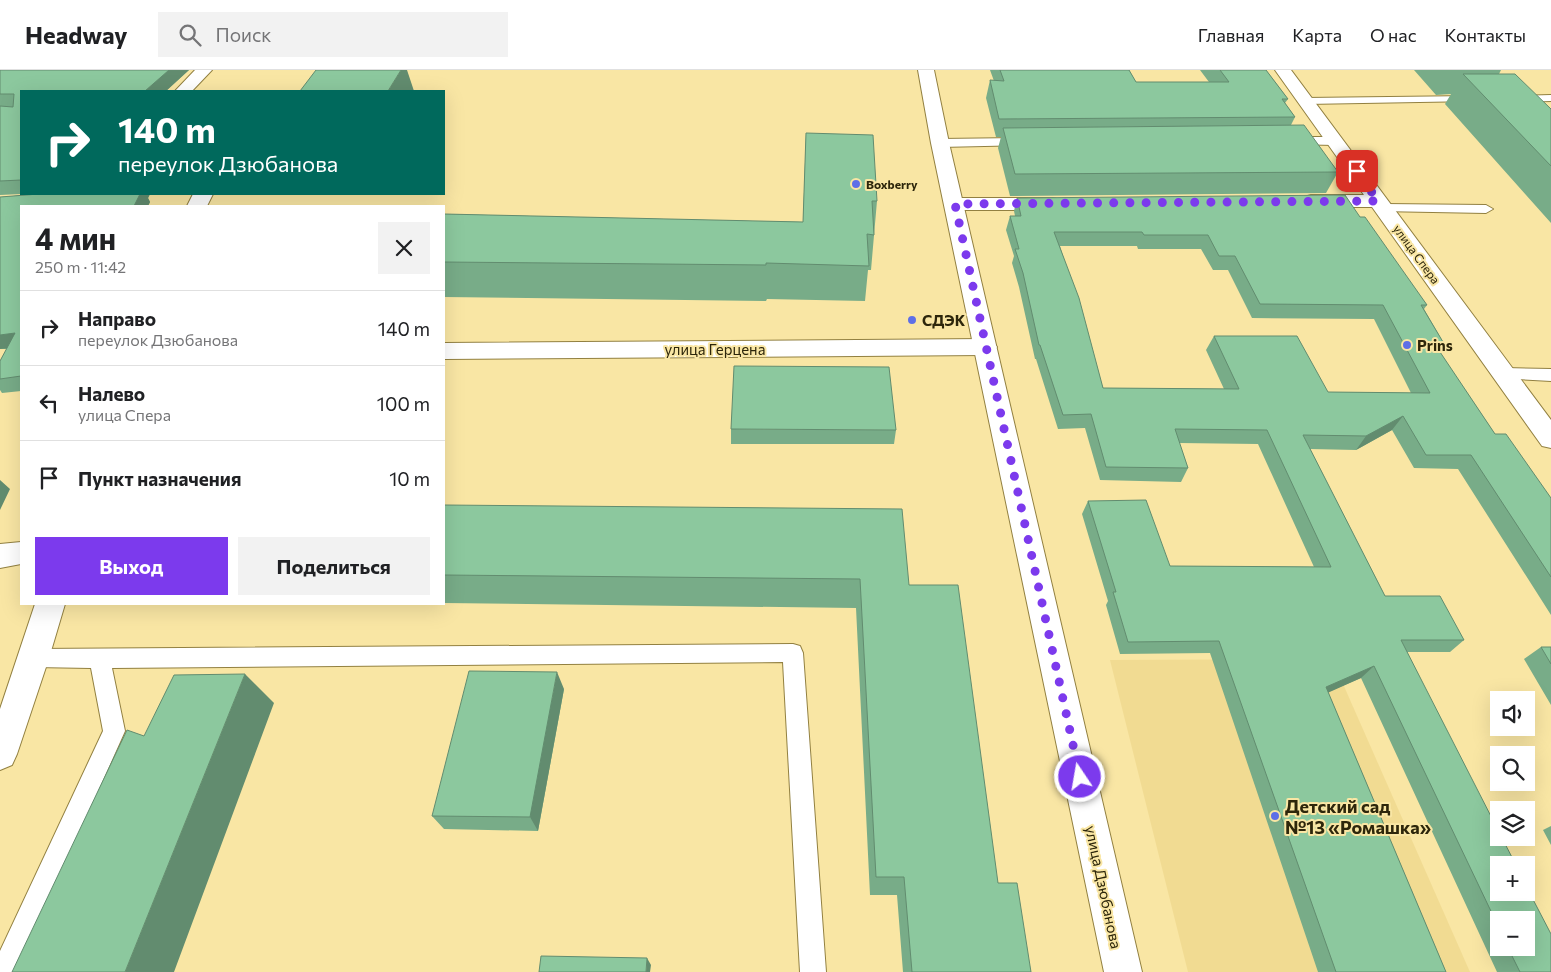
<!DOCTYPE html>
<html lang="ru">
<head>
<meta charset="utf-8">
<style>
	body { margin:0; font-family:Commissioner,sans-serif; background:#f2f2f2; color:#202124; height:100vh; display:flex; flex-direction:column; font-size:19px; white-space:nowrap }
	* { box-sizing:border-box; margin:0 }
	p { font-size:16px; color:#757577 }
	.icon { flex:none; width:28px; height:28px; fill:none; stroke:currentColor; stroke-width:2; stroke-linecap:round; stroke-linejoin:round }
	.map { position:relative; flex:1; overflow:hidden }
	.panel { position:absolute; left:20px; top:135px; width:425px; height:400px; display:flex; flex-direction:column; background:#fff; border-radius:0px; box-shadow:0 5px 20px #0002 }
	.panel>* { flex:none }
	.banner { position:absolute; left:20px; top:20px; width:425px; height:105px; border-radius:0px; box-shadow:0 5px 20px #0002; background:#00695c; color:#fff; overflow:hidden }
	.buttons { position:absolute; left:1490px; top:621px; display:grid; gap:10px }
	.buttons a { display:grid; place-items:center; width:45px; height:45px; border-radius:0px; background:#fff; box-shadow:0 5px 20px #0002; font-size:25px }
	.pin { position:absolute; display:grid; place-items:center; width:42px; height:42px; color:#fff; margin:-21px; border-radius:10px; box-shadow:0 2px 8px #0006 }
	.me { position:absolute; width:55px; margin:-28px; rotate:348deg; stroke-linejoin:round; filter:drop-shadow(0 0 4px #0008) }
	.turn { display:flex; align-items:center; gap:18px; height:105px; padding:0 15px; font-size:22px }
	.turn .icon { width:65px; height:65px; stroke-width:2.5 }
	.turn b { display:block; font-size:35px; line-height:42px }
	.round { display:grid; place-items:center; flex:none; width:52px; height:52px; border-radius:0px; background:#f2f2f2 }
	.summary { display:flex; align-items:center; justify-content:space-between; height:85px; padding:0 15px }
	h1 { font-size:30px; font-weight:700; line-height:38px }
	.primary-button { display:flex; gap:10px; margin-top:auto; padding:10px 15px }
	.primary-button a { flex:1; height:58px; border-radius:0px; background:#7c3aed; color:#fff; font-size:20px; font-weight:700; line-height:58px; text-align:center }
	.primary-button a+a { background:#f2f2f2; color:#202124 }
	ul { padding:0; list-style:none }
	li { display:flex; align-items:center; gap:15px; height:75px; padding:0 15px; border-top:1px solid #e0e0e0 }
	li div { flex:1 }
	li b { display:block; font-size:19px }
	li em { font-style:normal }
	header { display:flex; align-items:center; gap:30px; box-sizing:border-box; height:70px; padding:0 25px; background:#fff; border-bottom:1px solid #e0e0e0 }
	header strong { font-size:24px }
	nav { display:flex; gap:28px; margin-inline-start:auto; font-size:18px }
	.search { width:350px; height:45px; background:#f2f2f2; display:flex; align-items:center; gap:12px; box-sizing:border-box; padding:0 18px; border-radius:0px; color:#757577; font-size:19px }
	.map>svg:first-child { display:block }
	.built { fill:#f1db92 }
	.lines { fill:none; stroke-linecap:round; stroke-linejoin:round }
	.service-casing { stroke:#928041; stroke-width:2 }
	.minor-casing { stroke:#928041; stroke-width:2 }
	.tertiary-casing { stroke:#928041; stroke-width:2 }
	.service { fill:#fff; fill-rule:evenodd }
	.minor { fill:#fff; fill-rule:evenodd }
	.tertiary { fill:#fff; fill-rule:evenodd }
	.wall { fill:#78ac88; fill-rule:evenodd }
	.shaded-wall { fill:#628c6f }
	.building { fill:#8cc89e; stroke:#628c6f; fill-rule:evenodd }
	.route { stroke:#7c3aed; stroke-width:9; stroke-dasharray:0 16.2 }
	.poi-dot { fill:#5e6fe7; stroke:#f9e6a4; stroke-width:2 }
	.labels { text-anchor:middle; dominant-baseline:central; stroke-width:4; stroke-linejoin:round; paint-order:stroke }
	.far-poi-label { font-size:12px; font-weight:bold; fill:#2d260b; stroke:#f9e6a4; text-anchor:start }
	.far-street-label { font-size:12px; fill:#2d260b; stroke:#f9e6a4 }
	.poi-label { font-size:15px; font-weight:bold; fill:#2d260b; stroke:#f9e6a4; text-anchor:start }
	.street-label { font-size:15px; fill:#2d260b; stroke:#f9e6a4 }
	.near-poi-label { font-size:18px; font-weight:bold; fill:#2d260b; stroke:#f9e6a4; text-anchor:start }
</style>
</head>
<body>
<header>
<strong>Headway</strong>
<div class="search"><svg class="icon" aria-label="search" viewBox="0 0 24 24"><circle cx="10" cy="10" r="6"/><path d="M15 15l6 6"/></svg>Поиск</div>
<nav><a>Главная</a><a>Карта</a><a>О нас</a><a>Контакты</a></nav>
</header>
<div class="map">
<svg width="1551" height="902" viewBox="0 0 1551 902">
	<rect width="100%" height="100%" fill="#f9e6a4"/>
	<path class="built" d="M1332,589L1470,902H1188L1110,590Z"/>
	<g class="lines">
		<defs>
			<path id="service" d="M1551,25V31L1515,32L1509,29L1515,26Z
				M1472,26L1478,29L1476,31L1306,34L1300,31L1306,28Z
				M1291,67H1335L1341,71L1335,75L1287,74L1285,71L1287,68Z
				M1024,68L1030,72L1028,75L940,77L934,73L940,69Z
				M1384,134L1486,135L1493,139L1486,143L1379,141L1377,138Z
				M1504,298L1551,299V311L1498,308L1496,304L1498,300Z
				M793,574L800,576L803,583L826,902H800L783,592L112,598L125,661L17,902H0V881L103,661L91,598L34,597L27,595L23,588L27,581L34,579Z"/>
			<path id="minor" d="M195,0H212L192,21H175Z
				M1275,0H1291L1551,350V378L1542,376L1372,137H1311L1304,135L1301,131L1304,127L1311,125H1364Z
				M955,128H1053L1060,130L1063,134L1060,138L1053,140H955L948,138L945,134L948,130Z
				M985,269L993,272L997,277L993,282L985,285L444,289V273Z
				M21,472V494L0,498V474Z"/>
			<path id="tertiary" d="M918,0H934L949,73L1142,902H1104L931,73Z
				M193,124H213L207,136H187Z
				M35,534H65L49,588L17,684L12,695L0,700V639Z"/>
		</defs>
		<use href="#service" class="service-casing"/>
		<use href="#minor" class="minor-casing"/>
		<use href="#tertiary" class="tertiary-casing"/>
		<use href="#service" class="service"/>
		<use href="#minor" class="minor"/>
		<use href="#tertiary" class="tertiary"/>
	</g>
	<path class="wall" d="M0,0H189L166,21H21V124L0,125V36H14H0Z
		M990,0H1129L1136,12H1209L1200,0H1266L1288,29L1285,33L1295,47L1291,55L1338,102L1326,123L1010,126L998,78L1001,67H996L986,28L990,10L994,11Z
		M1414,0H1501L1499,4L1551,39V153L1445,34L1451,24L1436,25Z
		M806,63L877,131L871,200H868L865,231L767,229L766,231L444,227V144L803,152Z
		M39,124H150L148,128L150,132L148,136H21V321L2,323L0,320V291L7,279H0V127Z
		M1017,128L1360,147L1427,235L1424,239L1446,277L1440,283L1495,364L1551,428V545L1458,399L1414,398L1392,360L1356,380L1310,379L1385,526L1464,570L1450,582H1407L1551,902H1497L1361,608L1328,622L1446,902H1318L1210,583L1120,584L1106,535L1108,531L1082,444L1088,431L1170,496L1314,497L1258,374L1179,373L1188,398L1181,412L1100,410L1085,358L1058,359L1036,289H1035L1019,217L1012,193L1014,186L1006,160L1010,146H1015L1014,141ZM1060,176H1137L1138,179H1201L1213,200H1228L1252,248L1374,249L1411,323L1328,322L1214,266L1206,280L1224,319L1103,318ZM1499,850L1526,878H1499Z
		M731,359L896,360L894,374H731Z
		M444,435L909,515L998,813L1031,902H903L897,825H870L856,538L444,533Z
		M1541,577H1551V635L1524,589Z
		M564,619L538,761L444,759L432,746Z
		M1551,756V775L1543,760Z"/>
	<path class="shaded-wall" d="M169,0H189L166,21H145Z
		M401,0H407L414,21H388Z
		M140,124H150L148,128L150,132L148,136H134Z
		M15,263L21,277L0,279V265Z
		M1403,346L1392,360L1356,380L1366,366Z
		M0,410L10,419L0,440Z
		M1374,596L1361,608L1314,629L1326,617Z
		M557,602L564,619L538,761L530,747Z
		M245,604L274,633L174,902H125Z
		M647,888L651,895L650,902H646Z"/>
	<path class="building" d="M0,0H169L145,21H21V110L0,111V36L13,37L14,24H0Z
		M316,0H401L388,21H300Z
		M1000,0H1129L1136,12H1229L1220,0H1266L1288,29H1282L1295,47L999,49L990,10L1004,11Z
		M1463,4H1515L1551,39V96Z
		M1304,55L1338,102L1015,104L1003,58Z
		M806,63L873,65L877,131H872L874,165L867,164L869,196L766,193V195L444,192V144L803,152Z
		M39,124H140L134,136H21V306L0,309V291L15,263L0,265V127Z
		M1345,125L1360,147H1365L1427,235H1421L1446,277L1436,276L1495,364H1506L1551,428V507L1471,385H1426L1403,346L1366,366L1303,365L1385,526H1440L1464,570H1401L1499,762V768H1502L1516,795H1499V822H1526V816L1551,864V902H1520L1508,878H1526V850H1499V858L1374,596L1326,617L1446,902H1336L1219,571L1128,572L1113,522H1116L1088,431L1146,430L1170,496L1331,497L1267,360L1175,359L1188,398L1106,397L1091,344L1063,345L1040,275H1039L1023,203L1015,179H1019L1010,146H1021L1017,128ZM1054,162H1142L1144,165H1208L1219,186H1235L1260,234L1383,235L1430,323L1328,322L1297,266H1214L1239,319L1103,318L1079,228Z
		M734,296L889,297L896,360L731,359Z
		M444,435L902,439L909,515H958L998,813H1017L1031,902H912L904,807H876L860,509L444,505Z
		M1541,577H1551V594Z
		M469,601L557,602L530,747L432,746Z
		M245,604L125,902H12L127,660L144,666L174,605Z
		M541,886L647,888L646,902H539Z"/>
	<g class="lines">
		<path class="route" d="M1080,707L955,134L1378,131L1357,101"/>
	</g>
	<g class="poi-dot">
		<circle cx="856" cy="114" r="5"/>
		<circle cx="912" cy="250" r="5"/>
		<circle cx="1407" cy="275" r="5"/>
		<circle cx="1275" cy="746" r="5"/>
	</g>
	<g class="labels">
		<g class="far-poi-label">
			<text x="866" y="114">Boxberry</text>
		</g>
		<g class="far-street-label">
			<text transform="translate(1417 184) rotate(54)">улица Спера</text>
		</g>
		<g class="poi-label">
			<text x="922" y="250">СДЭК</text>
			<text x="1417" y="275">Prins</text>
		</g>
		<g class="street-label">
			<text x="715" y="279">улица Герцена</text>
			<text transform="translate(1104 817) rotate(78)">улица Дзюбанова</text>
		</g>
		<g class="near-poi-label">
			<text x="1285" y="736">Детский сад<tspan x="1285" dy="21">№13 «Ромашка»</tspan></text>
		</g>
	</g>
</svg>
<div class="buttons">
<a><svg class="icon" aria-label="sound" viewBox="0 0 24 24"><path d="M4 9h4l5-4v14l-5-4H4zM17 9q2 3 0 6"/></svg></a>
<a><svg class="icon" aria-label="search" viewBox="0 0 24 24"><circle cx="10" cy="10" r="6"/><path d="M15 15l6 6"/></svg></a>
<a><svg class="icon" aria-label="layers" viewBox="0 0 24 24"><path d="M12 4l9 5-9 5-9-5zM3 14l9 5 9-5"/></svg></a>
<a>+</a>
<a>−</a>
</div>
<div class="pin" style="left:1357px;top:101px;background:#d93025"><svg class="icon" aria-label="arrive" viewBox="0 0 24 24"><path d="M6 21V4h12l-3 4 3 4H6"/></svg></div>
<svg class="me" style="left:1080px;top:707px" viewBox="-20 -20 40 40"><circle r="17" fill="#7c3aed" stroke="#fff" stroke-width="3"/><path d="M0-11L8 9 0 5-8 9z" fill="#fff"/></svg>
<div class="banner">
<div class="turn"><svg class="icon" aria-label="right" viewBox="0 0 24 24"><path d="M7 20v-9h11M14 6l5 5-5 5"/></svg><div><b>140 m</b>переулок Дзюбанова</div></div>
</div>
<section class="panel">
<div class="summary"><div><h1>4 мин</h1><p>250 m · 11:42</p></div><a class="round"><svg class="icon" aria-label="close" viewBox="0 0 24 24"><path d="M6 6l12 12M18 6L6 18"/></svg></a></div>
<ul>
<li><svg class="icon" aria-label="right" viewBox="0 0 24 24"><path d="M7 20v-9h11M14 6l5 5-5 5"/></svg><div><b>Направо</b><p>переулок Дзюбанова</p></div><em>140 m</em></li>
<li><svg class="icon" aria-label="left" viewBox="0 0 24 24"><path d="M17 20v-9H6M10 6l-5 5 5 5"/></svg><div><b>Налево</b><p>улица Спера</p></div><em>100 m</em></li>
<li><svg class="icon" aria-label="arrive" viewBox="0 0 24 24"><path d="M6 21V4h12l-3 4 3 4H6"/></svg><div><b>Пункт назначения</b></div><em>10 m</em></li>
</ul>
<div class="primary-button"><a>Выход</a><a>Поделиться</a></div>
</section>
</div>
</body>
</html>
